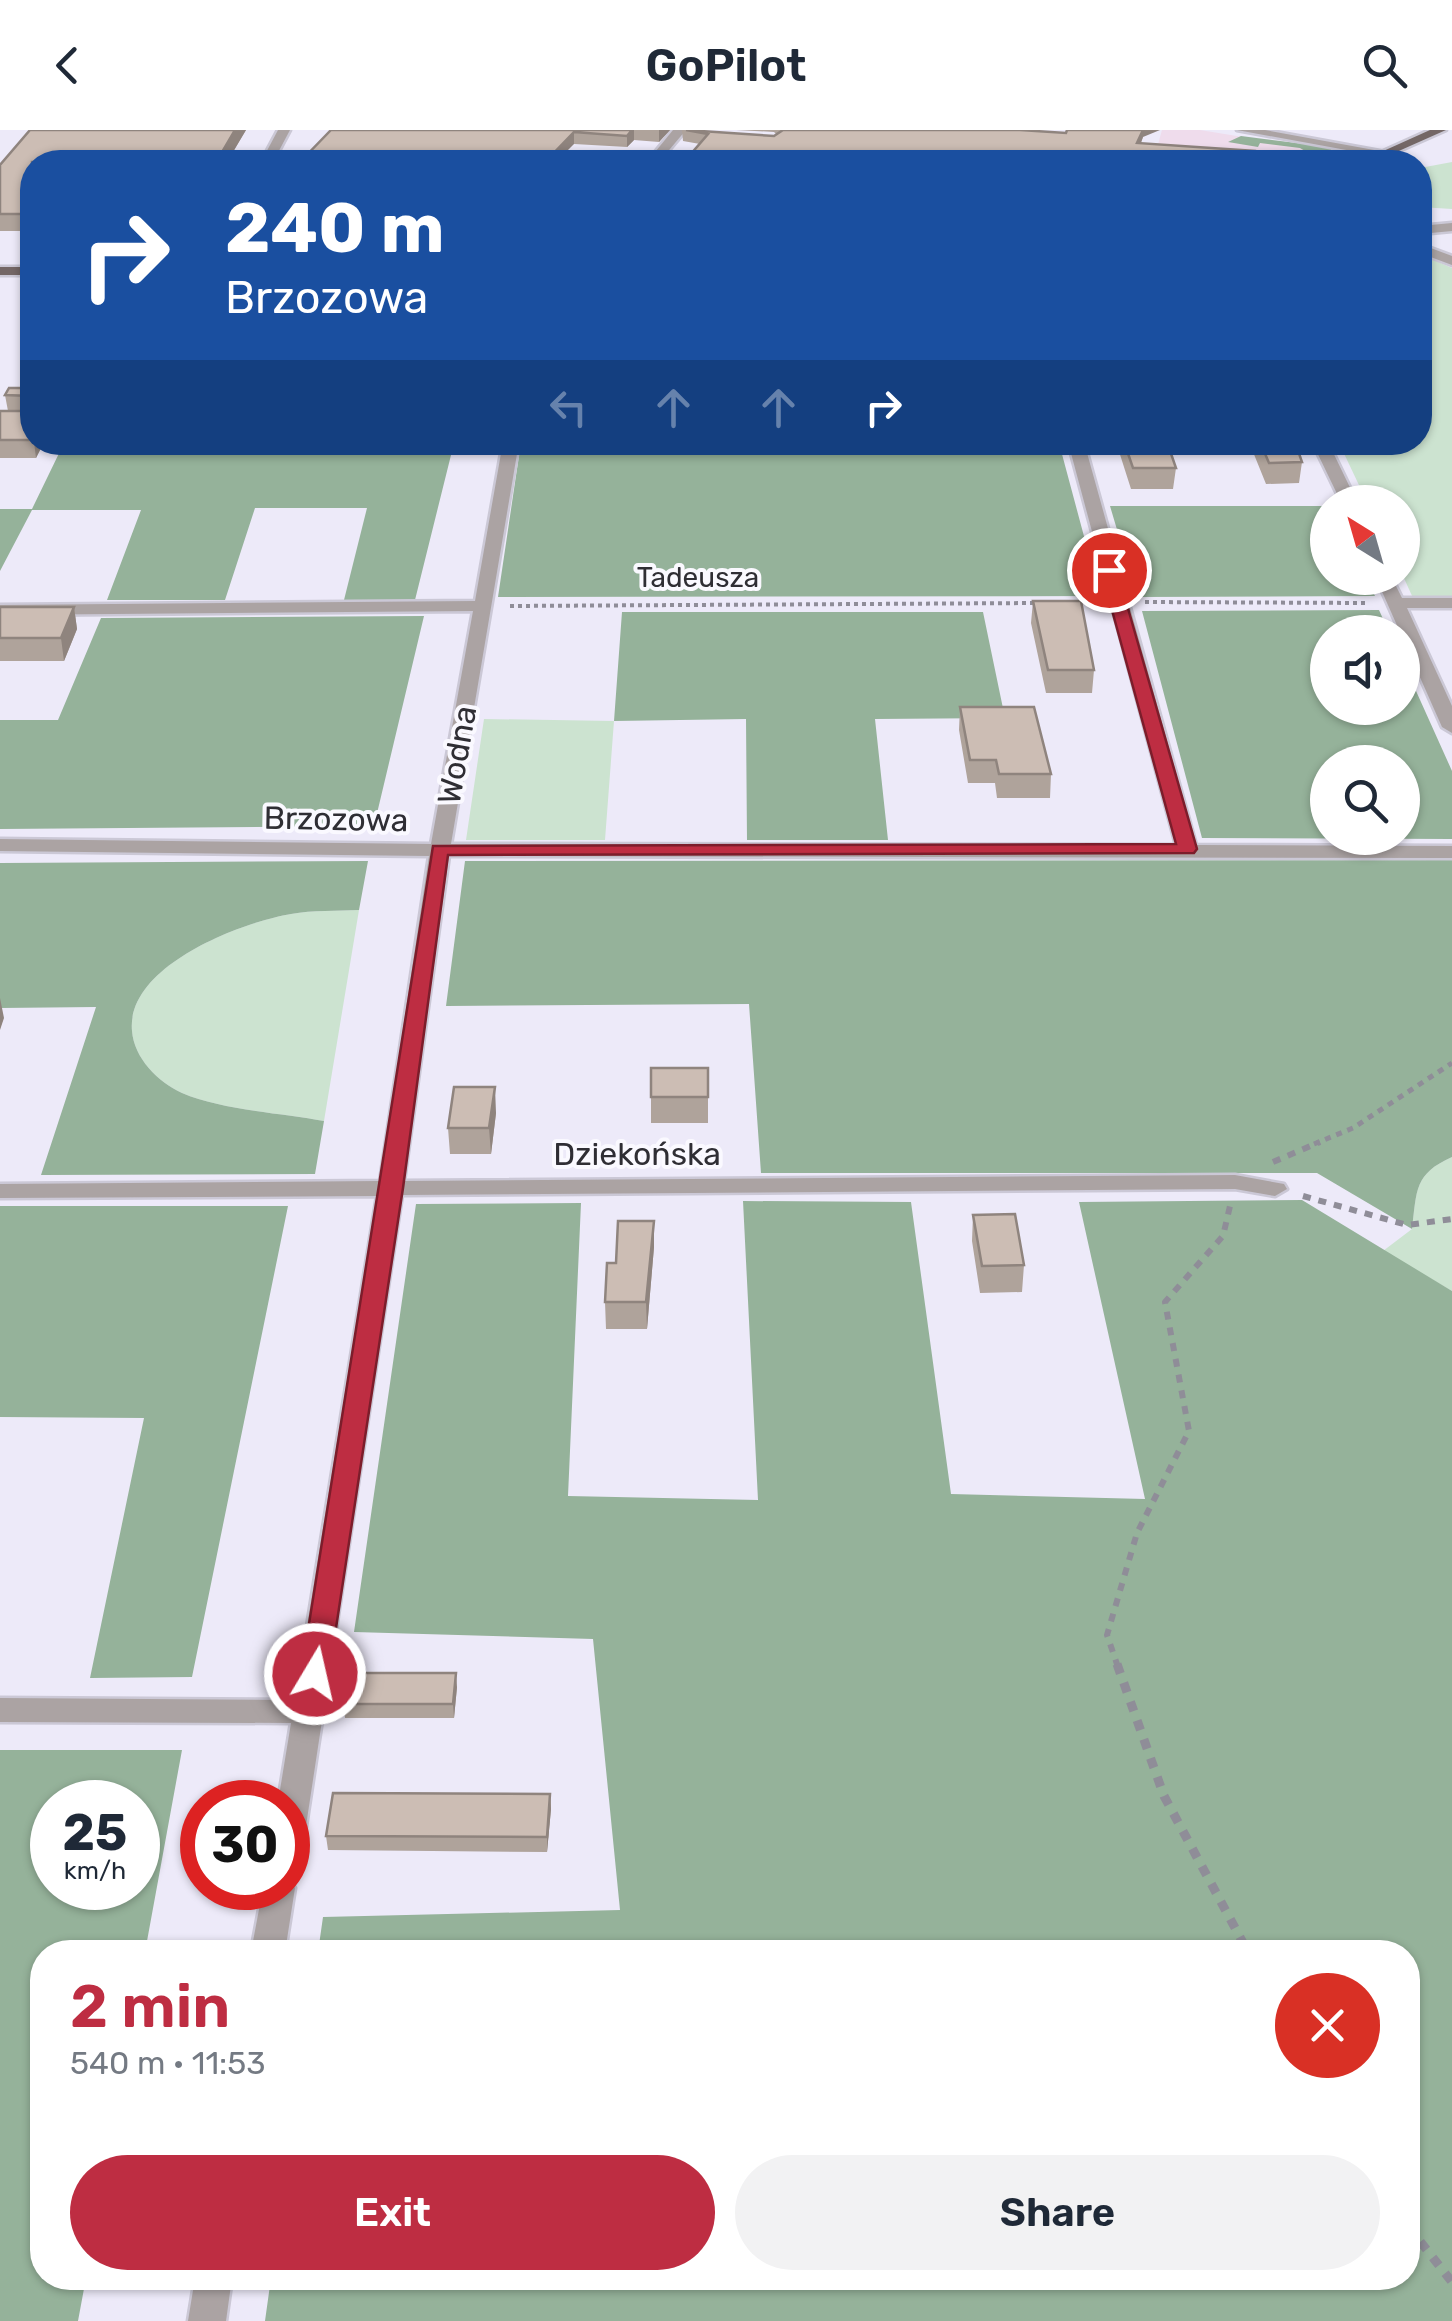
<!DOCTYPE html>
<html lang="en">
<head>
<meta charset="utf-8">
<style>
	body { margin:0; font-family:Rubik,sans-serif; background:#f2f2f3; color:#1f2937; height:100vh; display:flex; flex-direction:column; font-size:38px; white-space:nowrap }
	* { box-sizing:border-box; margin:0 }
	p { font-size:32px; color:#747a83 }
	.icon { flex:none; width:55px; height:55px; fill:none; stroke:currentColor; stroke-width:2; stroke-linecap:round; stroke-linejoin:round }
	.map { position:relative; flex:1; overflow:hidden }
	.side { position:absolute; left:30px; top:1810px; width:1390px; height:350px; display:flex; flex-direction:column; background:#fff; border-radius:40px; box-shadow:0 2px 8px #0004 }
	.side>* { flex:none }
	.hud { position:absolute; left:20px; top:20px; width:1412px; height:305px; border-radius:40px; box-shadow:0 2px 8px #0004; background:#1a4fa0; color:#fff; overflow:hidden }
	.needle { width:65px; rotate:323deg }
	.buttons { position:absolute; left:1310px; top:355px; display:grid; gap:20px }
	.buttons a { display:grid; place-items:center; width:110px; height:110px; border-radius:50%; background:#fff; box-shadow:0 2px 8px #0004; font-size:50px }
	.speed { position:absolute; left:30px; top:1650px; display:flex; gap:20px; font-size:50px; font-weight:700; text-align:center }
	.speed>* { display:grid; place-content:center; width:130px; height:130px; border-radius:50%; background:#fff; box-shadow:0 2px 8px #0004; line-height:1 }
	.speed small { font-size:25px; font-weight:400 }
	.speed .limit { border:15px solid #d22; background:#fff; color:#111 }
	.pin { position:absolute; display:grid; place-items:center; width:85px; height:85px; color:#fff; margin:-42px; border:5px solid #fff; border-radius:50%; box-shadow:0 2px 10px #0007 }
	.me { position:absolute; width:110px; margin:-55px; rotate:9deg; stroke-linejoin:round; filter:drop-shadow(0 0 8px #0008) }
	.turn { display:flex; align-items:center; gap:35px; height:210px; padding:0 40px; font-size:45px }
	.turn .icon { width:130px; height:130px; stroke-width:2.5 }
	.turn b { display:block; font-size:70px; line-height:85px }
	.lanes { display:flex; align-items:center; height:95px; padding:0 40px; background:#0003; justify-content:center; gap:50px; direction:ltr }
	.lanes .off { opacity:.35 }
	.round { display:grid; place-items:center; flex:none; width:105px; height:105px; border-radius:52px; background:#f2f2f3 }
	.head { display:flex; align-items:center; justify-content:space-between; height:170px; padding:0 40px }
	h1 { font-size:60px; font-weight:600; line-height:75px; color:#be2d42 }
	.primary-button { display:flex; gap:20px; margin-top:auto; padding:20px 40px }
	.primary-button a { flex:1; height:115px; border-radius:60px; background:#be2d42; color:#fff; font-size:40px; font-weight:600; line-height:115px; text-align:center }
	.primary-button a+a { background:#f2f2f3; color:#1f2937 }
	header { display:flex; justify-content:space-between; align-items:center; height:130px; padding:0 40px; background:#fff; font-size:45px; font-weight:600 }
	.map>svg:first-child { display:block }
	.commercial { fill:#efdcec }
	.green { fill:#cce3d0 }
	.forest { fill:#95b29a; fill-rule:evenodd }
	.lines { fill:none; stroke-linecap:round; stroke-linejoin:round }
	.minor-casing { stroke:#cbc8d6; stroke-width:5 }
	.major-casing { stroke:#cbc8d6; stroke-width:5 }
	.path-far3 { stroke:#8f8d98; stroke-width:4; stroke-dasharray:4 4; stroke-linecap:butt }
	.path-far2 { stroke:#8f8d98; stroke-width:5; stroke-dasharray:6 6; stroke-linecap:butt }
	.path-far1 { stroke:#8f8d98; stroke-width:6; stroke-dasharray:8 8; stroke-linecap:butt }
	.path { stroke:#8f8d98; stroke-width:9; stroke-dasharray:10 10; stroke-linecap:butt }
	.minor { fill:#aba3a3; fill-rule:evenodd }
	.major { fill:#746766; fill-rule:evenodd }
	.wall { fill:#afa39b }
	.shaded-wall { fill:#8f847e }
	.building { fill:#ccbdb4; stroke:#8f847e; stroke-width:2.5 }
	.route { fill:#be2d42; stroke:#7c1d2b; stroke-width:2.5 }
	.labels { text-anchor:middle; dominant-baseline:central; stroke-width:8; stroke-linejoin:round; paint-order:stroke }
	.far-street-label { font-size:28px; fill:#2f2e34; stroke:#faf9ff }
	.street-label { font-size:32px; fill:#2f2e34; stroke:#faf9ff }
</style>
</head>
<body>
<header><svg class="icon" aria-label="back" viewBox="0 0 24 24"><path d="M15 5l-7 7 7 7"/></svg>GoPilot<svg class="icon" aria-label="search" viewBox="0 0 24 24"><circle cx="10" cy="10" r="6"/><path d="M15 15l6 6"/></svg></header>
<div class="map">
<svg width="1452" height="2191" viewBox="0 0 1452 2191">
	<rect width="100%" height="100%" fill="#edeaf9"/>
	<path class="commercial" d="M1162,0H1200L1305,17V21L1302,32H1036L1157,18Z"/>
	<path class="green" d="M1452,32V79L1420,77V38Z
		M1420,124L1452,138V479H1418L1403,446L1402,372H1367L1339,313L1420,312Z
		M484,589L614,591L605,710H466Z
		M359,780L324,991C282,983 221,980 182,963C158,952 134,928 132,901C126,837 238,793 291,784C313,780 337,781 359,780Z
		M1452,1027V1161L1383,1121L1412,1099C1417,1060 1414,1044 1452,1027Z"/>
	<path class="forest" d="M1241,6L1329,17L1340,28L1302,32L1305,21L1300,18L1260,13L1258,17L1228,12Z
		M521,312L1059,313L1100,466L498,467Z
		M64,313V312L454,313L415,470H344L367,378H255L225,470H107L141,380H32L0,441V379H32Z
		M1110,376H1327L1328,448H1366L1375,466L1137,467Z
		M1379,480L1389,502H1328V578H1402L1403,532L1452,641V709L1202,708L1142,481ZM1328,632H1402V708H1328Z
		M622,482H983L1005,588L875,589L888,710H747L746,589L614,591Z
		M424,486L374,696L0,699V590H58L101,488Z
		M1452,730V1027C1414,1044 1417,1060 1412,1099L1317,1043H761L749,874L446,876L465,731Z
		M368,731L359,780C337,781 313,780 291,784C238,793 126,837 132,901C134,928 158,952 182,963C221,980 282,983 324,991L315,1044L41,1045L96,877L0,878V733Z
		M1302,1070L1452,1161V2191H265L271,2148H1408V1822H318L323,1787L620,1780L593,1509L354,1502L416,1074L581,1073L568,1366L758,1370L743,1071L911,1072L951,1364L1145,1369L1079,1072Z
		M0,1076H288L192,1547L90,1548L144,1288L0,1287Z
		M0,1620H182L145,1822H42V2148H86L78,2191H0ZM52,1672H138V1758H52Z"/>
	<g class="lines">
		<defs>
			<path id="minor" d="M278,0H290L273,32H261Z
				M673,0H686L659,32H647Z
				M1237,0H1265L1396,24L1390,28Z
				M1452,93V101L1420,104V96Z
				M1420,114L1452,126V135L1420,123Z
				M503,312H519L451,714L1176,715L1068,312H1084L1196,715L1452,716V728L449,726L404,1051L1235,1045L1284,1054L1287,1059L1275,1066L1235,1059L402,1065L304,1709L299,1718L288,1722V1672H278L291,1593L0,1592V1568L295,1570L377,1066L0,1068V1054L380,1051L429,726L0,721V709L431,714L473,481L0,485V475L475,471Z
				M1312,312H1328L1357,372H1341Z
				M1376,448H1392L1402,468H1452V478H1407L1452,576V603L1442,597Z
				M288,1748L295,1758L285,1822H251L263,1758H288Z
				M195,2148H232L226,2191H188Z"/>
			<path id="major" d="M1430,0H1446L1374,32H1359Z
				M0,137H32V145H0Z"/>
		</defs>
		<use href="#minor" class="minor-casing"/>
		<use href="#major" class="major-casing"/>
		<path class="path-far3" d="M1145,472L1368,473
			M510,476L1038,473"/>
		<path class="path-far2" d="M1314,1014L1353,998L1452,933"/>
		<path class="path-far1" d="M1273,1032L1320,1012
			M1303,1066L1407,1095L1452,1089
			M1118,1537L1107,1505L1137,1403L1189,1301L1165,1172L1223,1106L1230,1076"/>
		<path class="path" d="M1117,1534L1164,1666L1248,1822
			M1408,2096L1452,2152"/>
		<use href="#minor" class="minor"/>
		<use href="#major" class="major"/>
	</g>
	<path class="wall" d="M30,0H246L227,32H32V109L31,101H0V35Z
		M331,0H670L659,12L634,10L627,17Z
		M682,0L774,6L776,4L774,2L736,0H1020L1143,7L1141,13L1255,30V32H684L700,14L683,11Z
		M32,258V312H44L36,328H0V281H8L5,265Z
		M1116,312H1167L1176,338L1173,359H1131Z
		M1249,312H1295L1302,332L1299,353L1266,354Z
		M1033,471L1094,540L1092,563H1046L1031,493Z
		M0,477H74L77,499L64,531H0Z
		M960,577L1051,644L1050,668H997L995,653H968L959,600Z
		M708,938V993H651V967Z
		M496,983L491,1024H450L448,998Z
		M973,1085L1024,1135L1022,1162L980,1163L972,1111Z
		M654,1091V1117L647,1199H606L605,1172L616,1133Z
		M457,1557L454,1588H345L343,1574Z
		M550,1664L551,1679L547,1722L328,1720L326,1706Z"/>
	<path class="shaded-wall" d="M235,0H246L227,32H222L221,24Z
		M632,0H634V10L627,17V6Z
		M659,0H670L659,12Z
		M1137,0H1160L1143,7L1136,25Z
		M574,2V14L556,32H545Z
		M34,312H44L36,328Z
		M74,477L77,499L64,531L61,508Z
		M0,868L4,888L0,900Z
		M495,957L496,983L491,1024L489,998Z
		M654,1091V1117L647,1199L646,1172Z
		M456,1543L457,1557L454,1588L453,1574Z
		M550,1664L551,1679L547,1722V1707Z"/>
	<path class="building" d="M30,0H235L221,24L183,23L178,32H32V84H0V35Z
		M331,0H632L627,6L574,2L545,32H300Z
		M686,0L774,6L783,0H1020L1066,3L1067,0H1143L1137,13L1255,21V30L1243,32H684L708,4Z
		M9,258H32V310H0V281H32V266L5,265Z
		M1124,312H1167L1176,338H1133Z
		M1260,312H1295L1302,332L1269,333Z
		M1033,471H1081L1094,540H1048Z
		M0,477H74L61,508H0Z
		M960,577H1034L1051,644H999L996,630H970Z
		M651,938H708V967H651Z
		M454,957H495L489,998H448Z
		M1015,1084L1024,1135L982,1136L973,1085Z
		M618,1091H654L646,1172H605L607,1133H616Z
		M348,1543H456L453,1574H343Z
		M333,1663L550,1664L547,1707L326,1706Z"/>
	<path class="route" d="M1109,436L1117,440L1197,719L1194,723L448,725L403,1058L329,1544L324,1552L315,1555L305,1552L301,1544L433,716L1176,714L1101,440Z"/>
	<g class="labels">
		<g class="far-street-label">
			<text x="698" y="447">Tadeusza</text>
		</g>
		<g class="street-label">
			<text transform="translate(457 625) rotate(-80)">Wodna</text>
			<text transform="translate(336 689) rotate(1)">Brzozowa</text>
			<text x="637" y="1024">Dziekońska</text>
		</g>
	</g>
</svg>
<div class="buttons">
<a><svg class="needle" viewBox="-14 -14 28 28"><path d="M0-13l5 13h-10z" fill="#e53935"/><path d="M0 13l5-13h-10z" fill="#747a83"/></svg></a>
<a><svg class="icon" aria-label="sound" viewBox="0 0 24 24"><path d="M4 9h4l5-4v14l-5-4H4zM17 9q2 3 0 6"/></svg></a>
<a><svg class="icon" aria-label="search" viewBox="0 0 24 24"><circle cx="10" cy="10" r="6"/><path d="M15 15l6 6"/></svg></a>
</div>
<div class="speed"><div>25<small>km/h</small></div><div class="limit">30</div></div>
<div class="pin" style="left:1109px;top:440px;background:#d93025"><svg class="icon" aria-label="arrive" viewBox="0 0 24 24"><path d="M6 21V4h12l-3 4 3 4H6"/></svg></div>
<svg class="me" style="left:315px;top:1544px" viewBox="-20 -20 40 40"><circle r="17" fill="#be2d42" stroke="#fff" stroke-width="3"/><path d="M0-11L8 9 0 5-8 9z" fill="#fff"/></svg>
<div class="hud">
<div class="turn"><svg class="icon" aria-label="right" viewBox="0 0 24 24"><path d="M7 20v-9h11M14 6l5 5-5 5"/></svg><div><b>240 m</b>Brzozowa</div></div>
<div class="lanes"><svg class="icon off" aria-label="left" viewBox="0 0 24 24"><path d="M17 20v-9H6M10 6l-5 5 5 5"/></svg><svg class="icon off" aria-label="ahead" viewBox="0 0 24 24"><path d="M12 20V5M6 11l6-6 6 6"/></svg><svg class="icon off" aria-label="ahead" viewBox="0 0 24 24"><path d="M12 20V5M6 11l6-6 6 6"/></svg><svg class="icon" aria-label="right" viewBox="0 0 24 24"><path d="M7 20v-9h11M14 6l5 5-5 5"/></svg></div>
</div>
<section class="side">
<div class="head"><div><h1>2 min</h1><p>540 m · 11:53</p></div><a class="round" style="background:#d93025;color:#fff"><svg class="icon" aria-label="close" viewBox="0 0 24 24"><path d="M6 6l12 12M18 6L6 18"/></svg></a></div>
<div class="primary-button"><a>Exit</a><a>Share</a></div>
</section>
</div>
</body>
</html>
